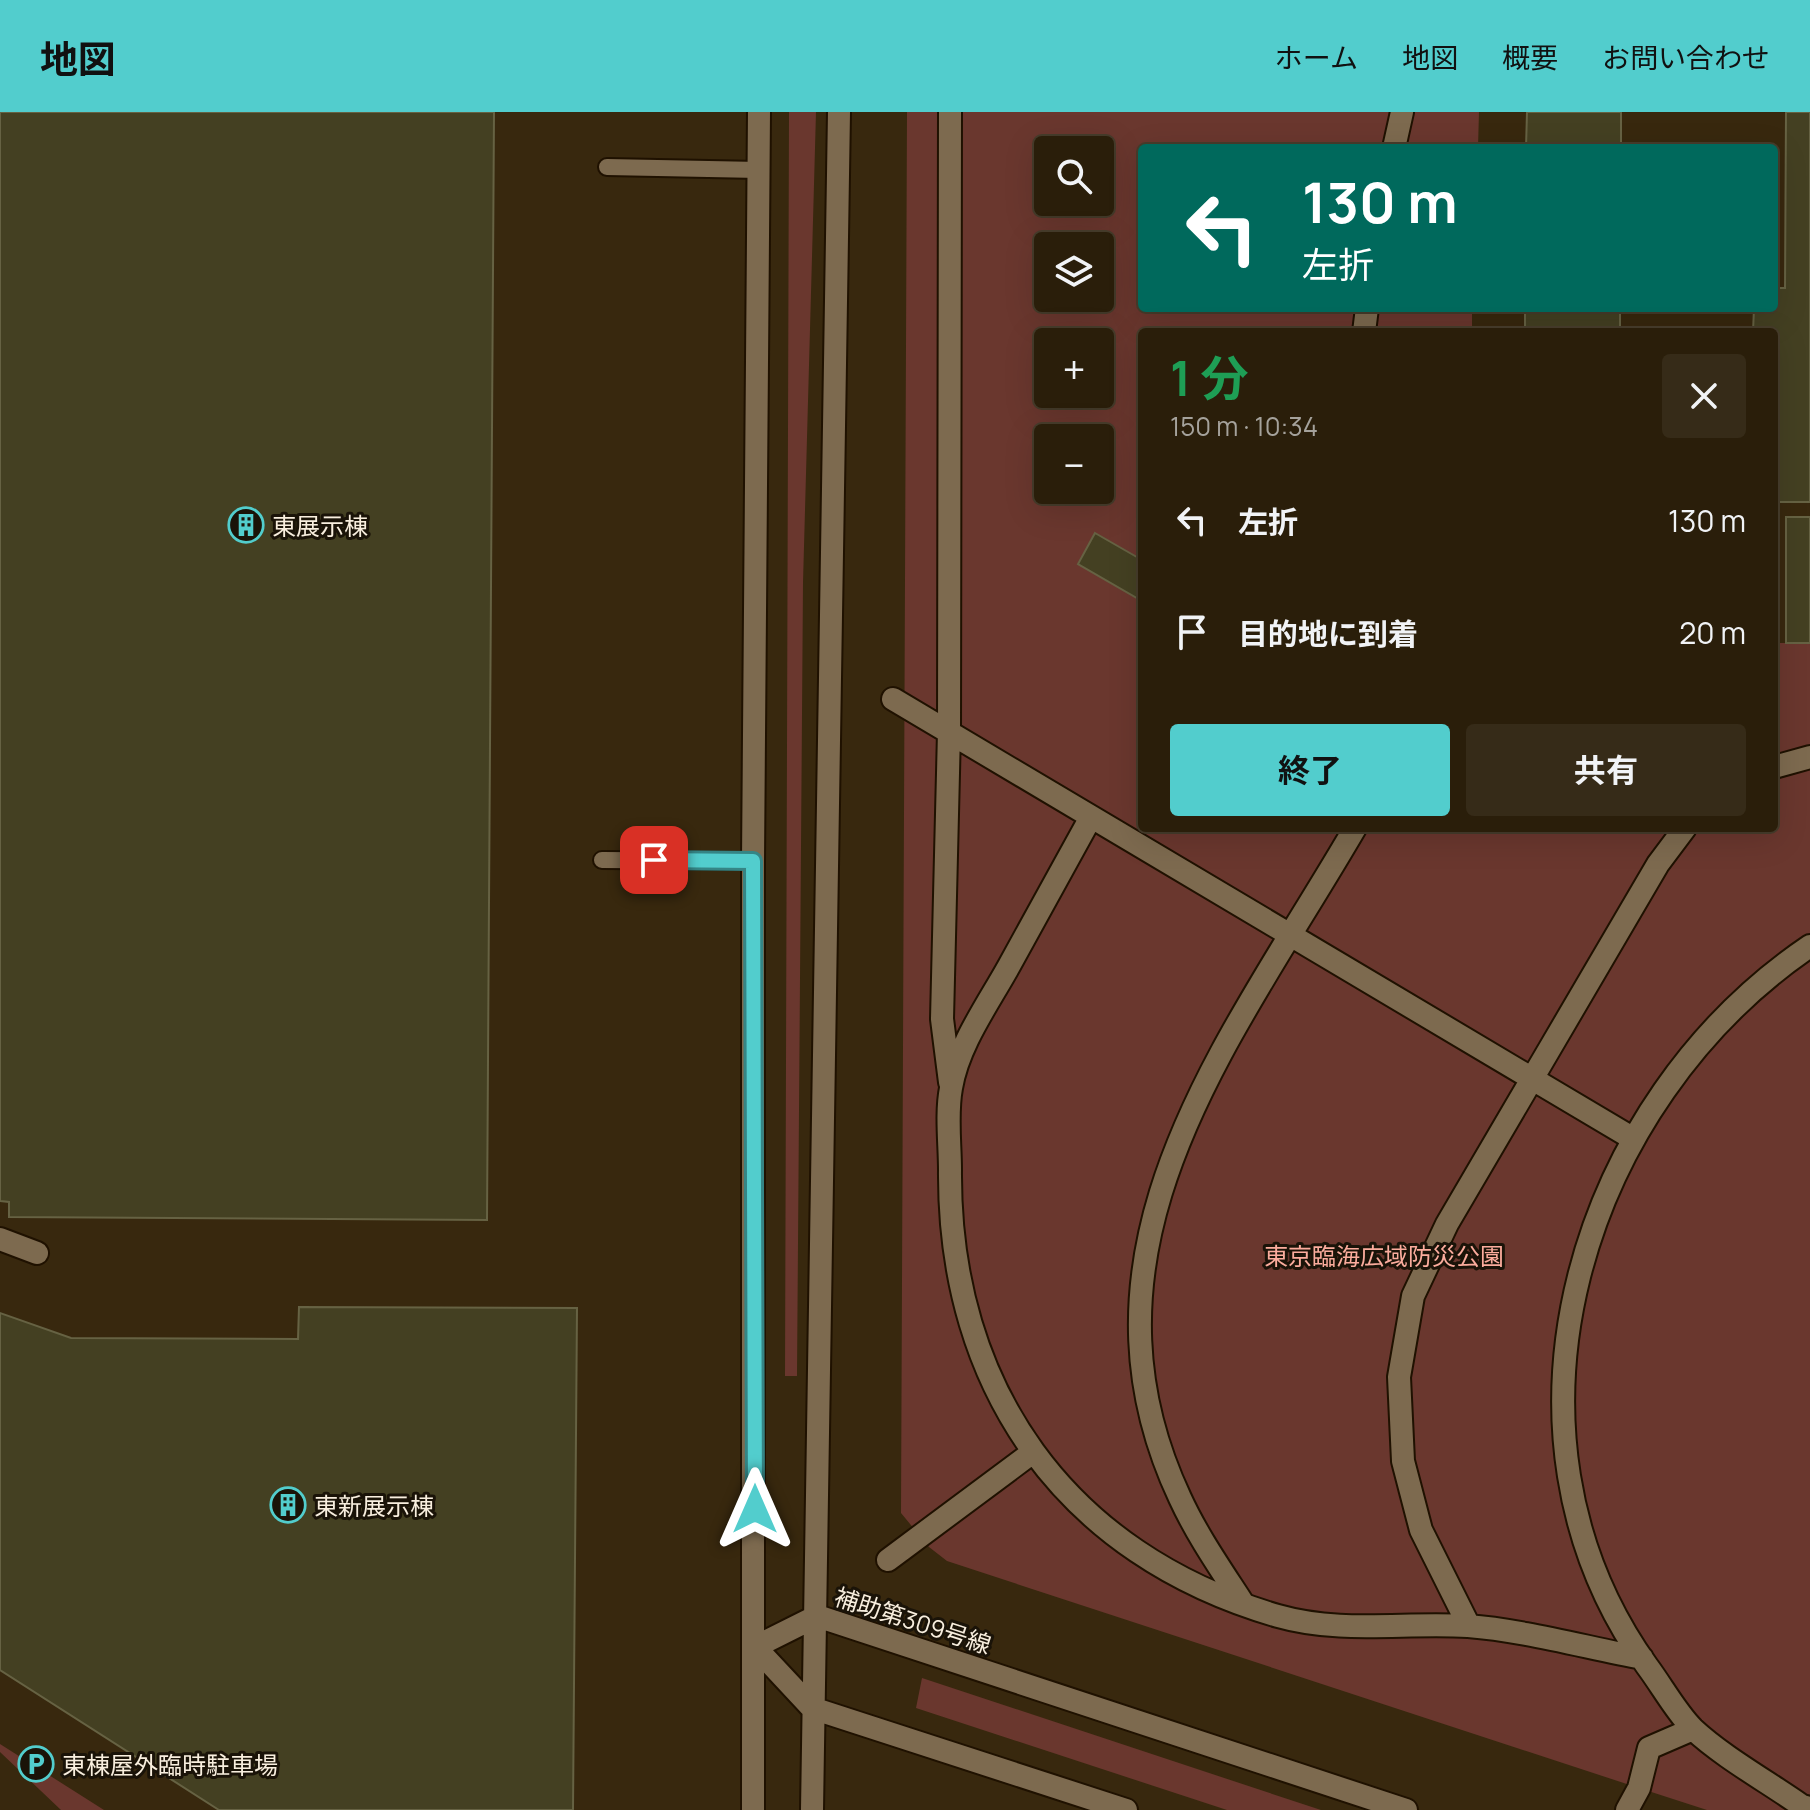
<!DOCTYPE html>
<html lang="ja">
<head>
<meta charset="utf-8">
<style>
	body { margin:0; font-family:Manrope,"Noto Sans JP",sans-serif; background:#362b18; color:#f1f3f6; height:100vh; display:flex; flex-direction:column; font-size:30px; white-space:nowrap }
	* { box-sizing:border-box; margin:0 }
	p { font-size:26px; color:#a5a29c }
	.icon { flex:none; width:44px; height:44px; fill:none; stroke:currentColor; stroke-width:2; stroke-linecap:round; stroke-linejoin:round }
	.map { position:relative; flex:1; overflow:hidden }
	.sheet { position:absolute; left:1138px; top:216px; width:640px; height:504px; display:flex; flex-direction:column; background:#2a1e0a; border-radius:8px; box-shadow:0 8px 32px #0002,0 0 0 2px #463c2b }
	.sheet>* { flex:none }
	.banner { position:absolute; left:1138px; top:32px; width:640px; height:168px; border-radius:8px; box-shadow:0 8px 32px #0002,0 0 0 2px #463c2b; background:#00695c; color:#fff; overflow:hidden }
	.fabs { position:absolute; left:1034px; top:24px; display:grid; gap:16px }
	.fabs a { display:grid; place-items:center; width:80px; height:80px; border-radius:8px; background:#2a1e0a; box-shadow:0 8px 32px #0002,0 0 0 2px #463c2b; font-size:40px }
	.pin { position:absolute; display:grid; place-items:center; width:68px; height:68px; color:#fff; margin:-34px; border-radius:16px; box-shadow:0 4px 12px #0006 }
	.me { position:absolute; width:88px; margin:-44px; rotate:0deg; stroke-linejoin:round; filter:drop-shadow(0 0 6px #0008) }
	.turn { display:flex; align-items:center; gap:28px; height:168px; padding:0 32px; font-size:36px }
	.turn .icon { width:104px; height:104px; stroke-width:2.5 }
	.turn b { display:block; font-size:56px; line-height:68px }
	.round { display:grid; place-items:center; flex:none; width:84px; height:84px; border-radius:8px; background:#362b18 }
	.head { display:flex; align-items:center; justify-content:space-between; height:136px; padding:0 32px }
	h1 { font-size:48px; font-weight:700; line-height:60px; color:#1e9e55 }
	.cta { display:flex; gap:16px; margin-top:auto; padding:16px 32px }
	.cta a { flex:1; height:92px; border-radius:8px; background:#52cdcd; color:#111; font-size:32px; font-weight:700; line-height:92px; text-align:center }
	.cta a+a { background:#362b18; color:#f1f3f6 }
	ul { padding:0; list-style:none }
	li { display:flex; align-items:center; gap:24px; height:112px; padding:0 32px }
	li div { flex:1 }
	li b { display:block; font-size:30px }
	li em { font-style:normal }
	header { display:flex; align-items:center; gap:48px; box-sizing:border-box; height:112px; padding:0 40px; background:#52cdcd; color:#111 }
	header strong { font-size:38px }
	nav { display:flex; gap:44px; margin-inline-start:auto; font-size:28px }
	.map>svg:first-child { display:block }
	.green { fill:#6a372e; fill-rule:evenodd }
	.building { fill:#444022; stroke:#666243; stroke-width:2 }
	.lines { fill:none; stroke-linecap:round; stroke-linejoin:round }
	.service-casing { stroke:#1f1100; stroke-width:20 }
	.pedestrian-casing { stroke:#1f1100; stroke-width:26 }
	.tertiary-casing { stroke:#1f1100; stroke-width:26 }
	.service { stroke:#7d6a4f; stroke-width:16 }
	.pedestrian { stroke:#7d6a4f; stroke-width:22 }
	.tertiary { stroke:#7d6a4f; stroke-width:22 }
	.route-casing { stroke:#358585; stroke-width:20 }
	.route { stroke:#52cdcd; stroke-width:14 }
	.labels { text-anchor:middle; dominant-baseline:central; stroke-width:6; stroke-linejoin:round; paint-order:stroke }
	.poi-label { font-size:24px; fill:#f8eede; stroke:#1a1308; text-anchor:start }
	.park-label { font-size:24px; fill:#fbac9d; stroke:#1a1308 }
	.street-label { font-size:24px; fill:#f8eede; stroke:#1a1308 }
</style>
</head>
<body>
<header>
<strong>地図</strong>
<nav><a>ホーム</a><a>地図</a><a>概要</a><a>お問い合わせ</a></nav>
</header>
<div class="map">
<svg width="1810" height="1698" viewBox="0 0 1810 1698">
	<rect width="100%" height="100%" fill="#38280e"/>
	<path class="green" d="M789,0H816L803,471L797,1264H785Z
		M907,0H1479L1478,36H1142V196H1472V220H1142V716H1774V531H1810V1698H1707L1639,1676L947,1449L929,1435L901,1401ZM1048,38H1100V90H1048ZM1048,134H1100V186H1048ZM1048,230H1100V282H1048ZM1048,326H1100V378H1048Z
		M922,1566L1321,1698H1227L916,1596Z
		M0,1632L104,1698H61L0,1640Z"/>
	<path class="building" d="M0,0H494L487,1108L9,1105V1090L0,1089Z
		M1527,0H1621V36H1526Z
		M1786,0H1810V390H1774V220H1753L1754,196H1774V176H1785Z
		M1525,196H1620V220H1525Z
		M1786,405H1810V531H1786Z
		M1095,421L1142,448V489L1078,452Z
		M299,1195L577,1196L573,1698H219L0,1558V1201L71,1226L298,1227Z"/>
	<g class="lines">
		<defs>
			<path id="service" d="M607,55L759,58
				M602,748L753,749"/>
			<path id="pedestrian" d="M1394,36L1402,0
				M1364,220L1367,196
				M893,587L1632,1026
				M1774,655L1810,645
				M1091,705C1064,754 1037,804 1009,854C988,892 958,933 951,976C946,1002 950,1032 950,1058C948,1276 1066,1443 1278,1504C1341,1522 1404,1510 1468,1514C1522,1518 1588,1536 1642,1546
				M1810,834C1581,989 1478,1318 1647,1554C1662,1574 1676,1600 1693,1617C1723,1645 1768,1670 1802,1694L1810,1696
				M950,970L942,907L949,620L950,0
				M0,1127L37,1141
				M888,1448L1033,1340
				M1242,1490C1220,1456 1197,1423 1180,1386C1061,1132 1233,926 1355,716
				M1469,1514L1421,1418L1403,1349L1399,1265L1413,1184L1447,1112L1658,752L1685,716
				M1627,1698L1639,1676L1649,1636L1693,1617"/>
			<path id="tertiary" d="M753,1698V749L759,0
				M812,1698L839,0
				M1126,1698L812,1596L755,1535L817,1504L1406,1698"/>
		</defs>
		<use href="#service" class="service-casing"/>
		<use href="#pedestrian" class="pedestrian-casing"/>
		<use href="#tertiary" class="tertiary-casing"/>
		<use href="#service" class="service"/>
		<use href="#pedestrian" class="pedestrian"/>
		<use href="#tertiary" class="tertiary"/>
	</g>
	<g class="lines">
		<defs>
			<path id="route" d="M654,748L753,749L755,1397"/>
		</defs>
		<use href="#route" class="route-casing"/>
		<use href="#route" class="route"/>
	</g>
	<defs>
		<symbol id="building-ring" viewBox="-11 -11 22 22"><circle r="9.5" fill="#1a1308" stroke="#52cdcd" stroke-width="1.5"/><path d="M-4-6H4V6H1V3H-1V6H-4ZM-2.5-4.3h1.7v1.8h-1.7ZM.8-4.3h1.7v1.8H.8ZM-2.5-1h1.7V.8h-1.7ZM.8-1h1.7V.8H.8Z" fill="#52cdcd"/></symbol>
		<symbol id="parking-ring" viewBox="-11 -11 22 22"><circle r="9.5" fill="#1a1308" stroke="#52cdcd" stroke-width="1.5"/><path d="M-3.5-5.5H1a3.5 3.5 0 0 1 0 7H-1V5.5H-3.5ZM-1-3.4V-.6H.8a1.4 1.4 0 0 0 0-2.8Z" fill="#52cdcd"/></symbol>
	</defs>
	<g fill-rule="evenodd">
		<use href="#building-ring" x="226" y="393" width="40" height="40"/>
		<use href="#building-ring" x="268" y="1373" width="40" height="40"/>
		<use href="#parking-ring" x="16" y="1632" width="40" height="40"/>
	</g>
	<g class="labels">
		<g class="poi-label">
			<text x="272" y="413">東展示棟</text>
			<text x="314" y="1393">東新展示棟</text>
			<text x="62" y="1652">東棟屋外臨時駐車場</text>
		</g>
		<g class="park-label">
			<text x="1384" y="1143">東京臨海広域防災公園</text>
		</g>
		<g class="street-label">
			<text transform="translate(913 1508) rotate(18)">補助第309号線</text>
		</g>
	</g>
</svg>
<div class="fabs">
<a><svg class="icon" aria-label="search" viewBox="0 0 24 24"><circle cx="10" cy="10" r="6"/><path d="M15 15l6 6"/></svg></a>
<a><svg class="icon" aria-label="layers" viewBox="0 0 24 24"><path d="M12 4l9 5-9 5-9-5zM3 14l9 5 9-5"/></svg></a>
<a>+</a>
<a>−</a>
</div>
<div class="pin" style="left:654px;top:748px;background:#d93025"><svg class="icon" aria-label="arrive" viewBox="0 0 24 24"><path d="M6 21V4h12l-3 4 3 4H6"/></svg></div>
<svg class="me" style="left:755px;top:1397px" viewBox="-20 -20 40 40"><path d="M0-17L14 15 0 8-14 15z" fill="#52cdcd" stroke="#fff" stroke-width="4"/></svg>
<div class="banner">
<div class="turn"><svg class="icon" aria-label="left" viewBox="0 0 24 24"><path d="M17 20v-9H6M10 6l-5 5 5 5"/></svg><div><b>130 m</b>左折</div></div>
</div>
<section class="sheet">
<div class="head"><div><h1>1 分</h1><p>150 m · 10:34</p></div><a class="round"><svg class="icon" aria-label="close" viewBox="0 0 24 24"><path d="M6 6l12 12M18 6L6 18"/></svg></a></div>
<ul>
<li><svg class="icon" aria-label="left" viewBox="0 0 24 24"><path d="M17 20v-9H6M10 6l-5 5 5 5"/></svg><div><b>左折</b></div><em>130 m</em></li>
<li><svg class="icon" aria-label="arrive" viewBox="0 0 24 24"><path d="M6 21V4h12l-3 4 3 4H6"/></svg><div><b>目的地に到着</b></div><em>20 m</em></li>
</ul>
<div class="cta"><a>終了</a><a>共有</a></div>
</section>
</div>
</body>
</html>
